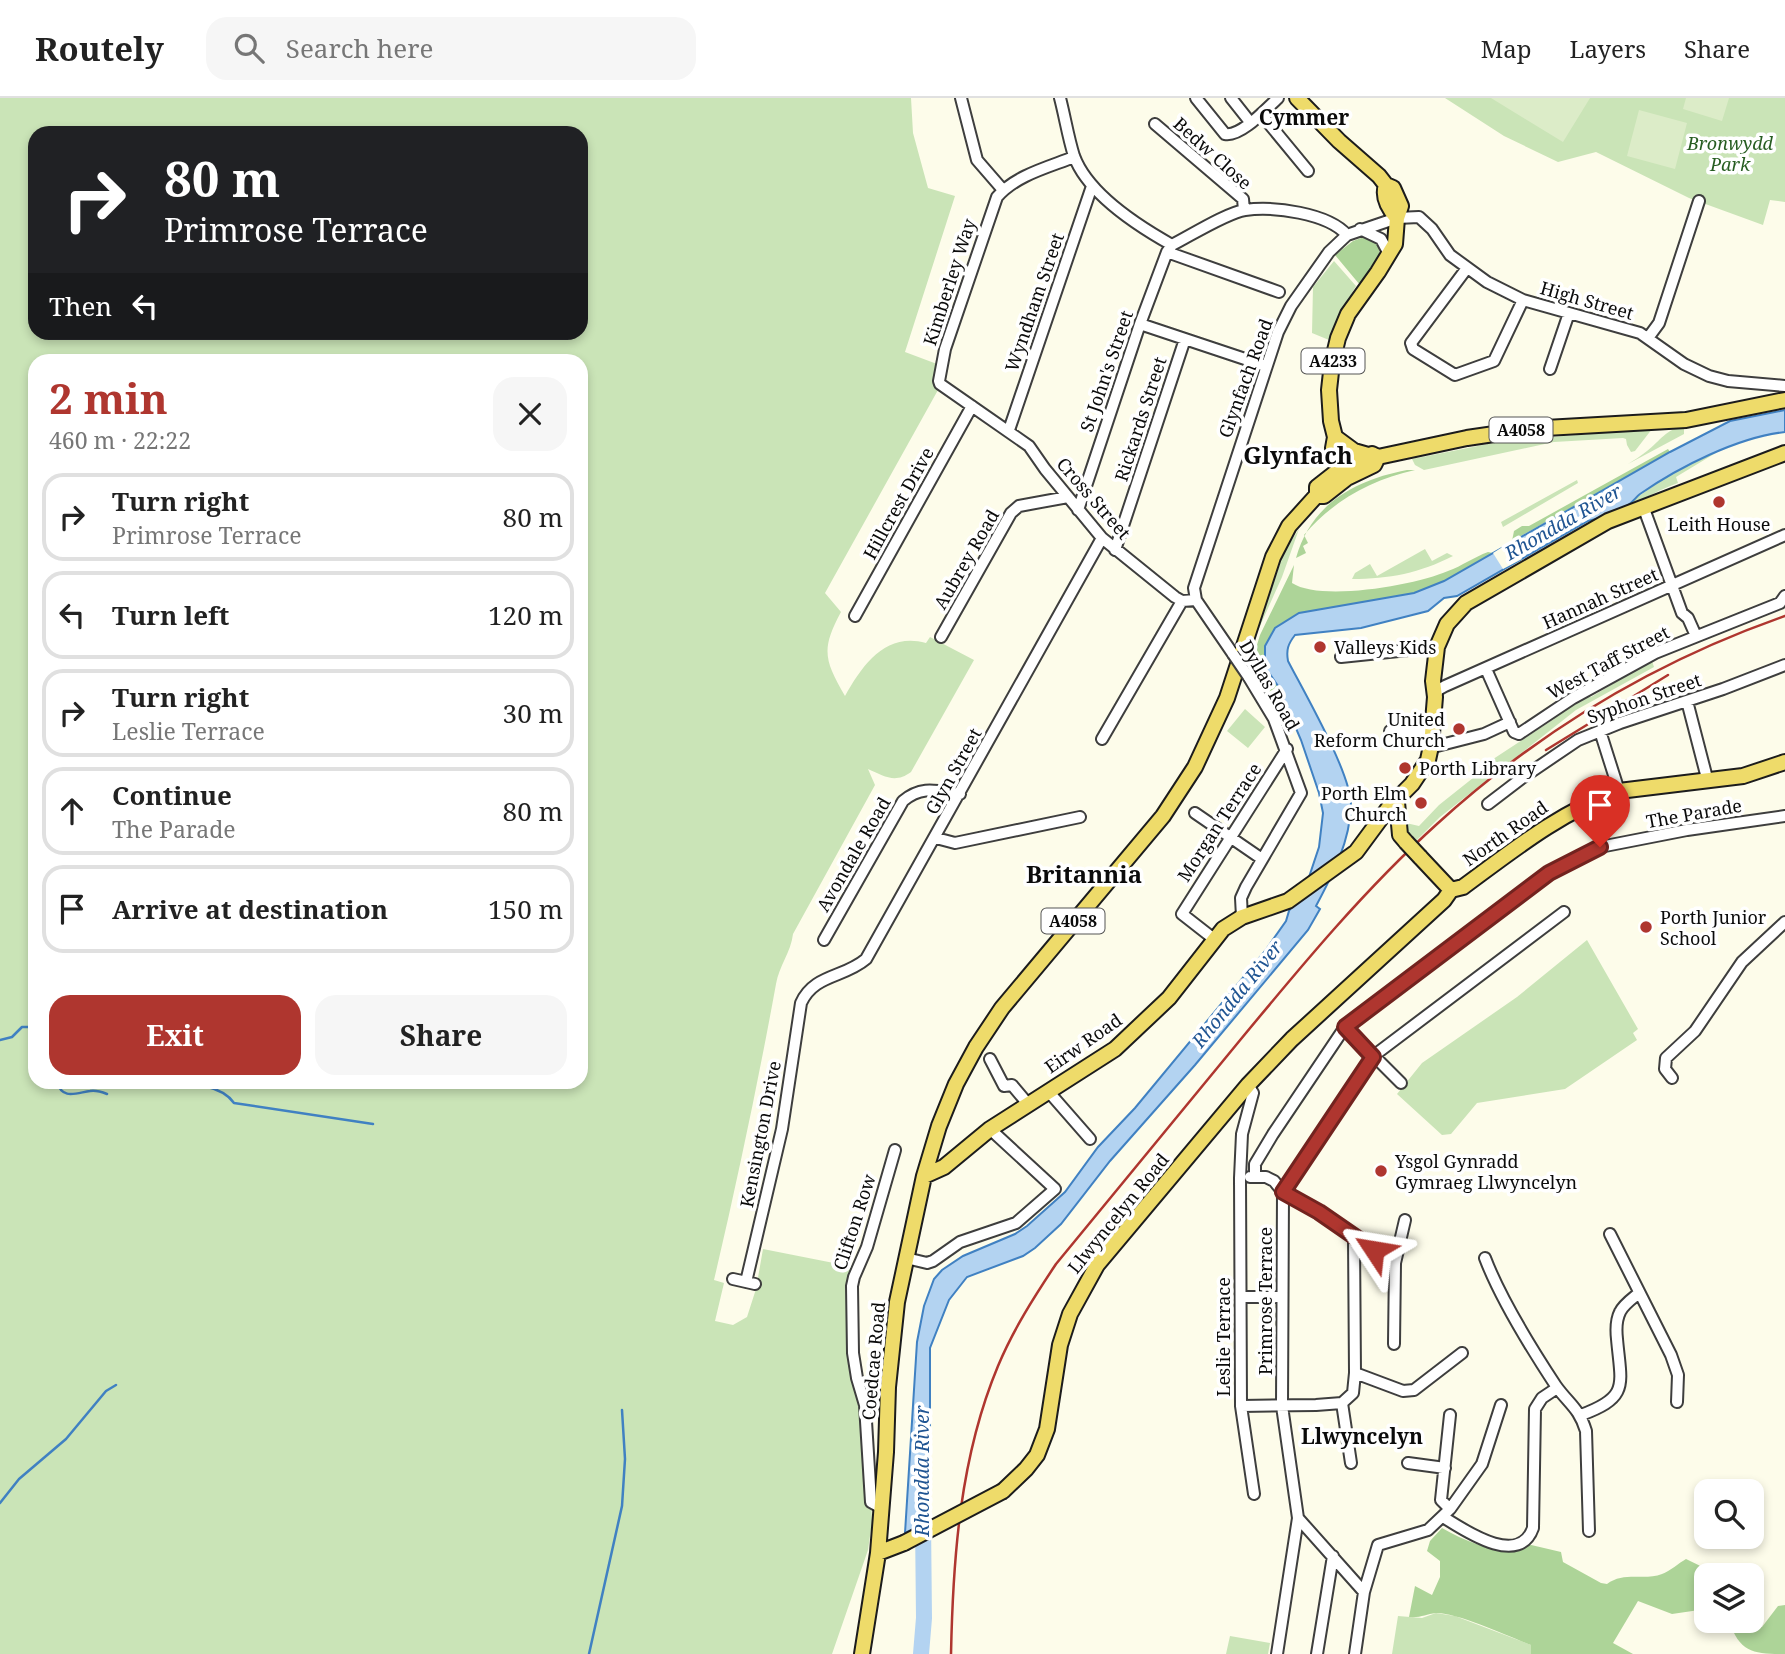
<!DOCTYPE html>
<html lang="en">
<head>
<meta charset="utf-8">
<style>
	body { margin:0; font-family:"Noto Serif",serif; background:#f6f6f6; color:#222; height:100vh; display:flex; flex-direction:column; font-size:26px; white-space:nowrap }
	* { box-sizing:border-box; margin:0 }
	p { font-size:23px; color:#767676 }
	.icon { flex:none; width:38px; height:38px; fill:none; stroke:currentColor; stroke-width:2; stroke-linecap:round; stroke-linejoin:round }
	.map { position:relative; flex:1; overflow:hidden }
	.details { position:absolute; left:28px; top:256px; width:560px; height:735px; display:flex; flex-direction:column; background:#fff; border-radius:21px; box-shadow:0 4px 10px #0003 }
	.details>* { flex:none }
	.guide { position:absolute; left:28px; top:28px; width:560px; height:214px; border-radius:21px; box-shadow:0 4px 10px #0003; background:#202124; color:#fff; overflow:hidden }
	.tools { position:absolute; left:1694px; top:1381px; display:grid; gap:14px }
	.tools a { display:grid; place-items:center; width:70px; height:70px; border-radius:14px; background:#fff; box-shadow:0 4px 10px #0003; font-size:35px }
	.pin { position:absolute; display:grid; place-items:center; width:60px; height:60px; color:#fff; margin:-72px -30px; border-radius:50% 50% 50% 0; rotate:-45deg; box-shadow:0 0 7px #0007 }
	.pin .icon { rotate:45deg }
	.me { position:absolute; width:77px; margin:-38px; rotate:303deg; stroke-linejoin:round; filter:drop-shadow(0 0 5px #0008) }
	.turn { display:flex; align-items:center; gap:24px; height:147px; padding:0 21px; font-size:32px }
	.turn .icon { width:91px; height:91px; stroke-width:2.5 }
	.turn b { display:block; font-size:49px; line-height:60px }
	.then { display:flex; align-items:center; height:66px; padding:0 21px; background:#0003; gap:14px; font-size:26px }
	.round { display:grid; place-items:center; flex:none; width:74px; height:74px; border-radius:21px; background:#f6f6f6 }
	.head { display:flex; align-items:center; justify-content:space-between; height:119px; padding:0 21px }
	h1 { font-size:42px; font-weight:700; line-height:52px; color:#af362f }
	.button { display:flex; gap:14px; margin-top:auto; padding:14px 21px }
	.button a { flex:1; height:80px; border-radius:21px; background:#af362f; color:#fff; font-size:28px; font-weight:700; line-height:80px; text-align:center }
	.button a+a { background:#f6f6f6; color:#222 }
	ul { padding:0; list-style:none }
	li { display:flex; align-items:center; gap:21px; height:88px; margin:0 14px 10px; padding:0 7px; border:4px solid #e0e0e0; border-radius:21px }
	li div { flex:1 }
	li b { display:block; font-size:26px }
	li em { font-style:normal }
	header { display:flex; align-items:center; gap:42px; box-sizing:border-box; height:98px; padding:0 35px; background:#fff; border-bottom:2px solid #e0e0e0 }
	header strong { font-size:33px }
	nav { display:flex; gap:38px; margin-inline-start:auto; font-size:24px }
	.search { width:490px; height:63px; background:#f6f6f6; display:flex; align-items:center; gap:18px; box-sizing:border-box; padding:0 24px; border-radius:21px; color:#767676; font-size:26px }
	.map>svg:first-child { display:block }
	.green { fill:#cae4b7; fill-rule:evenodd }
	.forest { fill:#add498 }
	.pitch { fill:#dcecc8 }
	.water { fill:#b3d3f1; stroke:#4081c2; stroke-width:2 }
	.pier { fill:#fdfcea }
	.lines { fill:none; stroke-linecap:round; stroke-linejoin:round }
	.stream { stroke:#4081c2; stroke-width:2.5 }
	.river { stroke:#b3d3f1; stroke-width:16 }
	.minor-casing { stroke:#3e3e3e; stroke-width:14 }
	.major-casing { stroke:#1c1c1c; stroke-width:18 }
	.minor { stroke:#fff; stroke-width:10 }
	.major { stroke:#eedb6a; stroke-width:14 }
	.rail { stroke:#af362f; stroke-width:2.5 }
	.minor-bridge-casing { stroke:#3e3e3e; stroke-width:14; stroke-linecap:butt }
	.major-bridge-casing { stroke:#1c1c1c; stroke-width:18; stroke-linecap:butt }
	.minor-bridge { stroke:#fff; stroke-width:10 }
	.major-bridge { stroke:#eedb6a; stroke-width:14 }
	.route-casing { stroke:#72231f; stroke-width:18 }
	.route { stroke:#af362f; stroke-width:12 }
	.poi-dot { fill:#af362f; stroke:#fff; stroke-width:2.5 }
	.labels { text-anchor:middle; dominant-baseline:central; stroke-width:7; stroke-linejoin:round; paint-order:stroke }
	.shield { fill:#fff; stroke:#545454; stroke-width:2 }
	.shield-label { font-size:16px; font-weight:bold; fill:#0b0b0b }
	.park-label { font-size:18px; font-style:italic; fill:#275d21; stroke:#fff }
	.street-label { font-size:18px; fill:#0b0b0b; stroke:#fff }
	.poi-label { font-size:18px; fill:#0b0b0b; stroke:#fff; text-anchor:start }
	.water-label { font-size:19px; font-style:italic; fill:#1f5492; stroke:#fff }
	.quarter-label { font-size:21px; font-weight:bold; fill:#0b0b0b; stroke:#fff }
	.district-label { font-size:24px; font-weight:bold; fill:#0b0b0b; stroke:#fff }
</style>
</head>
<body>
<header>
<strong>Routely</strong>
<div class="search"><svg class="icon" aria-label="search" viewBox="0 0 24 24"><circle cx="10" cy="10" r="6"/><path d="M15 15l6 6"/></svg>Search here</div>
<nav><a>Map</a><a>Layers</a><a>Share</a></nav>
</header>
<div class="map">
<svg width="1785" height="1556" viewBox="0 0 1785 1556">
	<rect width="100%" height="100%" fill="#fdfcea"/>
	<path class="green" d="M0,0H911L913,35L928,90L955,98L905,254L937,266L935,282L938,292L825,495L841,514C821,551 824,562 845,598C863,566 886,534 926,545L930,539L974,562L911,674C895,686 884,678 868,671L875,687L793,836C791,854 779,868 776,886C758,985 737,1084 714,1182L724,1185L715,1223L733,1227L747,1219L756,1191L763,1151L859,1170L854,1179L853,1255L870,1369L872,1424L868,1452L832,1556H0ZM35,35H581V234H35ZM35,262H581V984H35Z
		M1445,0H1785V104L1770,102L1763,127L1689,100L1596,54L1558,64L1504,38Z
		M1334,163L1356,188L1339,217L1329,242L1312,235L1313,189Z
		M1684,328V336L1628,366C1634,362 1641,358 1647,353C1661,342 1665,332 1684,328Z
		M1652,331L1635,353L1631,354L1627,347L1626,341L1623,340L1554,344L1424,372L1415,367L1412,361L1503,343Z
		M1719,353L1676,379L1678,385C1660,391 1645,401 1627,408C1653,385 1687,367 1719,353Z
		M1577,382L1578,385L1503,429L1501,424Z
		M1299,431L1282,479L1256,537L1284,454Z
		M1425,451L1432,463L1447,455L1453,458C1420,475 1389,481 1352,481L1355,475L1370,466L1377,478Z
		M1651,560L1654,569L1576,612L1440,719L1415,744L1407,734L1406,725L1419,728L1439,707L1478,676V671L1554,621L1553,616L1585,597L1591,599L1631,575L1632,570Z
		M1245,611L1265,629L1248,650L1227,633Z
		M1587,842L1638,931L1633,935L1637,942L1565,991L1477,1005L1451,1036L1442,1037L1397,996L1422,965L1517,899Z
		M1436,1515L1455,1518L1531,1547V1556H1392L1398,1518L1422,1520Z
		M1230,1538L1270,1545L1268,1556H1226Z"/>
	<path class="forest" d="M1364,139L1371,140L1380,145C1382,161 1368,174 1360,187L1335,157L1353,143Z
		M1668,351L1670,354L1512,443L1514,433L1522,428H1529Z
		M1407,372H1415C1371,382 1334,402 1304,437L1308,445L1303,448L1306,455L1296,460C1311,406 1355,382 1407,372Z
		M1488,454L1493,455L1444,483L1414,495L1299,515L1265,569L1278,588L1266,596L1250,570L1260,537L1294,467L1292,485C1321,504 1416,487 1448,473C1462,468 1474,459 1488,454Z
		M1442,1430C1469,1445 1491,1454 1522,1451L1527,1446L1561,1454L1563,1464L1601,1485L1607,1486C1624,1473 1645,1483 1662,1476C1670,1473 1679,1465 1686,1461L1719,1477H1706V1511L1672,1516L1638,1503L1613,1545L1633,1556H1531V1547C1510,1539 1456,1514 1436,1515C1426,1516 1421,1520 1409,1519L1415,1488L1432,1497L1440,1479V1463L1427,1453L1430,1443Z
		M1785,1507V1556C1754,1556 1740,1555 1729,1523H1750V1525L1762,1529L1778,1508Z"/>
	<path class="pitch" d="M1491,0H1590L1563,44Z
		M1686,0H1729L1722,23L1683,11Z
		M1639,12L1687,25L1675,71L1627,58Z"/>
	<path class="water" d="M1785,312V334C1738,339 1679,369 1640,396C1636,399 1633,404 1628,407C1617,415 1601,420 1588,423L1457,498L1444,500L1428,513L1361,530L1295,537C1288,546 1286,552 1288,563C1304,594 1351,675 1351,707C1350,744 1333,776 1316,808L1320,811L1308,832L1195,967L1110,1063L1061,1126L1035,1150L1023,1158L967,1179L949,1202L930,1250V1423L905,1435L917,1244L924,1208L934,1181L942,1172L963,1158L1015,1136L1027,1128L1065,1094L1098,1049L1135,1010L1265,853L1286,823L1289,813L1309,779L1319,749L1323,715L1319,695L1301,642L1278,588L1265,569V548L1275,530L1299,515L1414,495L1444,483L1670,354L1730,323Z"/>
	<path class="pier" d="M1512,443L1522,461L1503,471L1493,455Z"/>
	<g class="lines">
		<path class="stream" d="M0,942L12,939L22,929H31L35,933
			M57,984C62,1002 76,995 90,993C96,992 102,994 107,996
			M156,984C180,986 219,983 234,1005L373,1026
			M121,989L136,984
			M0,1405L19,1381L66,1341L106,1293L116,1287
			M589,1556L622,1408L625,1361L622,1312"/>
		<path class="river" d="M921,1556L924,1520L923,1423"/>
		<defs>
			<path id="minor" d="M961,0L977,62L1003,92
				M1060,0C1065,19 1068,39 1074,58C1088,96 1138,128 1172,147C1190,138 1226,115 1245,112C1273,108 1328,115 1347,137
				M1196,0L1225,36C1241,39 1266,11 1278,0
				M1231,0L1250,24
				M1261,16L1308,73
				M1155,26L1243,101L1244,112
				M1074,59C1049,69 1016,77 997,99L945,251L939,283L940,286L1029,348L1045,371L1102,440L1175,499L1182,503L1196,502
				M1360,131L1381,141L1389,156
				M1167,154L1279,194
				M1467,170L1411,245L1413,251L1455,277L1494,263L1523,202
				M1140,226L1266,268
				M1648,240L1659,225L1699,103
				M1550,271L1569,215
				M1009,332L1092,88
				M1643,408L1682,515L1688,520L1696,538
				M1078,412L1140,226L1167,154L1172,147
				M1115,452L1185,241
				M855,518L972,308
				M941,539L1011,415L1019,408L1068,399
				M1233,556L1196,502L1194,490L1278,234L1291,208L1329,154L1347,137L1397,120L1419,119L1432,131L1450,157L1487,184L1523,202L1640,235L1684,266L1709,278L1728,283L1785,288
				M1341,559L1437,549
				M1486,571L1514,634L1519,636L1573,600L1655,555L1780,505L1785,498
				M1435,599L1438,592L1445,588L1785,437
				M1687,603L1708,684
				M1390,633L1432,632
				M1600,633L1619,693
				M1102,641L1182,503
				M1431,648H1437L1484,636L1510,624
				M1488,706L1522,680L1578,642L1620,625L1723,591L1785,567
				M1195,715L1262,761
				M936,740L955,745L1080,719
				M1242,819L1241,800L1246,789L1301,695L1274,621L1248,578
				M1214,841L1182,816L1287,651
				M824,842L903,703C922,687 937,693 960,696
				M1345,929L1401,985
				M990,961L1004,988L1012,987L1028,1006
				M1672,980L1665,971L1666,960L1695,933L1742,864L1785,824
				M1248,987L1253,995L1242,1036L1240,1080L1241,1308L1254,1396
				M1048,993L1090,1041
				M1255,1078V1066L1273,1036L1345,929L1549,775L1600,749L1687,732L1785,718
				M1250,1079H1266L1274,1083L1283,1094L1319,1114L1354,1140L1395,1165
				M1610,1136L1671,1257L1678,1277L1677,1304
				M906,1160L927,1165L933,1163L960,1144L1016,1125L1055,1091L990,1031
				M1485,1160C1501,1202 1531,1250 1556,1288C1569,1306 1579,1310 1586,1333L1589,1433
				M733,1181L755,1186
				M746,1184L782,1031L801,905C814,876 844,880 866,861L1102,440
				M1241,1199H1282
				M1394,1246L1395,1165L1405,1122
				M1355,1275L1403,1293L1414,1292L1462,1255
				M1342,1305L1351,1365
				M1241,1308L1316,1307L1342,1305L1353,1295L1355,1275L1354,1140
				M1581,1317C1630,1299 1621,1287 1617,1241C1616,1232 1616,1222 1620,1214C1623,1207 1633,1200 1639,1195
				M1408,1365L1445,1370
				M882,1410L871,1404L865,1307L857,1280L853,1255L852,1188L854,1179L867,1149L895,1052
				M1450,1411L1482,1366L1501,1307
				M1443,1419C1464,1432 1519,1470 1533,1430L1535,1311L1542,1300L1557,1290
				M1298,1420L1364,1494
				M1277,1556L1298,1420L1282,1308L1283,1094L1372,959L1564,814
				M1317,1556L1333,1458
				M1355,1556L1364,1494L1378,1447L1428,1432L1450,1411L1441,1402L1450,1317"/>
			<path id="major" d="M1297,0L1339,43L1379,78L1386,87L1393,90L1401,108L1397,120L1395,146L1378,174L1348,216L1338,240L1332,265L1329,292L1331,323L1335,339L1333,350L1344,382
				M1386,87C1382,99 1389,111 1397,120
				M1335,339L1354,353L1368,357
				M1317,397L1324,398L1347,380L1374,367L1378,359
				M1397,704L1400,737L1406,744
				M1420,759L1451,792
				M1451,792L1463,789C1512,753 1560,714 1619,693L1743,678L1785,664
				M924,1078L944,1069L990,1031L1115,951L1169,900L1223,831L1242,819L1288,803L1356,754L1390,708L1412,686L1428,662L1431,648L1435,599L1433,583L1437,549L1447,526L1466,505L1608,423L1785,355
				M1003,1393L1026,1371L1037,1357L1047,1331L1060,1247L1070,1216L1097,1167L1248,987L1292,941L1444,802L1451,792
				M878,1455L904,1445
				M862,1556L878,1455L886,1354L888,1289L897,1204L924,1078L939,1028L956,986L976,949L1002,910L1163,718L1195,669L1227,600L1273,459L1289,428L1317,397V389L1340,371L1372,356L1378,359L1467,340L1528,331L1686,322L1785,302"/>
		</defs>
		<use href="#minor" class="minor-casing"/>
		<use href="#major" class="major-casing"/>
		<use href="#minor" class="minor"/>
		<use href="#major" class="major"/>
		<path class="rail" d="M1546,652L1668,577
			M951,1556C953,1459 960,1359 998,1268C1013,1232 1034,1199 1056,1166C1118,1091 1179,1016 1241,941C1303,866 1365,791 1437,726C1538,634 1656,563 1785,518"/>
		<defs>
			<path id="minor-bridge" d="M1233,556L1248,578"/>
			<path id="major-bridge" d="M1406,744L1420,759
				M904,1445L1003,1393"/>
		</defs>
		<use href="#minor-bridge" class="minor-bridge-casing"/>
		<use href="#major-bridge" class="major-bridge-casing"/>
		<use href="#minor-bridge" class="minor-bridge"/>
		<use href="#major-bridge" class="major-bridge"/>
	</g>
	<g class="lines">
		<defs>
			<path id="route" d="M1374,1152L1319,1114L1283,1094L1373,959L1345,929L1549,775L1600,749"/>
		</defs>
		<use href="#route" class="route-casing"/>
		<use href="#route" class="route"/>
	</g>
	<g class="poi-dot">
		<circle cx="1719" cy="404" r="7"/>
		<circle cx="1320" cy="549" r="7"/>
		<circle cx="1459" cy="631" r="7"/>
		<circle cx="1405" cy="670" r="7"/>
		<circle cx="1421" cy="705" r="7"/>
		<circle cx="1646" cy="829" r="7"/>
		<circle cx="1381" cy="1073" r="7"/>
	</g>
	<g class="labels">
		<g class="shield">
			<rect x="1301.5" y="250.5" width="63" height="25" rx="5"/>
			<rect x="1489.5" y="319.5" width="63" height="25" rx="5"/>
			<rect x="1041.5" y="810.5" width="63" height="25" rx="5"/>
		</g>
		<g class="shield-label">
			<text x="1333" y="263">A4233</text>
			<text x="1521" y="332">A4058</text>
			<text x="1073" y="823">A4058</text>
		</g>
		<g class="park-label">
			<text x="1730" y="45">Bronwydd<tspan x="1730" dy="21">Park</tspan></text>
		</g>
		<g class="street-label">
			<text transform="translate(1213 55) rotate(42)">Bedw Close</text>
			<text transform="translate(949 184) rotate(-72)">Kimberley Way</text>
			<text transform="translate(1587 202) rotate(16)">High Street</text>
			<text transform="translate(1034 204) rotate(-71)">Wyndham Street</text>
			<text transform="translate(1106 273) rotate(-71)">St John's Street</text>
			<text transform="translate(1245 280) rotate(-70)">Glynfach Road</text>
			<text transform="translate(1140 321) rotate(-72)">Rickards Street</text>
			<text transform="translate(1094 400) rotate(49)">Cross Street</text>
			<text transform="translate(898 405) rotate(-61)">Hillcrest Drive</text>
			<text transform="translate(966 461) rotate(-60)">Aubrey Road</text>
			<text transform="translate(1600 500) rotate(-24)">Hannah Street</text>
			<text transform="translate(1608 564) rotate(-28)">West Taff Street</text>
			<text transform="translate(1270 587) rotate(60)">Dyllas Road</text>
			<text transform="translate(1644 600) rotate(-19)">Syphon Street</text>
			<text transform="translate(953 673) rotate(-61)">Glyn Street</text>
			<text transform="translate(1694 715) rotate(-10)">The Parade</text>
			<text transform="translate(1219 724) rotate(-57)">Morgan Terrace</text>
			<text transform="translate(1505 735) rotate(-35)">North Road</text>
			<text transform="translate(853 756) rotate(-60)">Avondale Road</text>
			<text transform="translate(1083 945) rotate(-35)">Eirw Road</text>
			<text transform="translate(760 1036) rotate(-79)">Kensington Drive</text>
			<text transform="translate(1118 1115) rotate(-51)">Llwyncelyn Road</text>
			<text transform="translate(854 1124) rotate(-72)">Clifton Row</text>
			<text transform="translate(1265 1203) rotate(-90)">Primrose Terrace</text>
			<text transform="translate(1223 1239) rotate(-90)">Leslie Terrace</text>
			<text transform="translate(873 1263) rotate(-85)">Coedcae Road</text>
		</g>
		<g class="poi-label">
			<text x="1719" y="426" text-anchor="middle">Leith House</text>
			<text x="1334" y="549">Valleys Kids</text>
			<text x="1445" y="621" text-anchor="end">United<tspan x="1445" dy="21">Reform Church</tspan></text>
			<text x="1419" y="670">Porth Library</text>
			<text x="1407" y="695" text-anchor="end">Porth Elm<tspan x="1407" dy="21">Church</tspan></text>
			<text x="1660" y="819">Porth Junior<tspan x="1660" dy="21">School</tspan></text>
			<text x="1395" y="1063">Ysgol Gynradd<tspan x="1395" dy="21">Gymraeg Llwyncelyn</tspan></text>
		</g>
		<g class="water-label">
			<text transform="translate(1563 424) rotate(-30)">Rhondda River</text>
			<text transform="translate(1237 896) rotate(-51)">Rhondda River</text>
			<text transform="translate(922 1373) rotate(-90)">Rhondda River</text>
		</g>
		<g class="quarter-label">
			<text x="1304" y="19">Cymmer</text>
			<text x="1362" y="1338">Llwyncelyn</text>
		</g>
		<g class="district-label">
			<text x="1298" y="356">Glynfach</text>
			<text x="1084" y="775">Britannia</text>
		</g>
	</g>
</svg>
<div class="tools">
<a><svg class="icon" aria-label="search" viewBox="0 0 24 24"><circle cx="10" cy="10" r="6"/><path d="M15 15l6 6"/></svg></a>
<a><svg class="icon" aria-label="layers" viewBox="0 0 24 24"><path d="M12 4l9 5-9 5-9-5zM3 14l9 5 9-5"/></svg></a>
</div>
<div class="pin" style="left:1600px;top:749px;background:#d93025"><svg class="icon" aria-label="arrive" viewBox="0 0 24 24"><path d="M6 21V4h12l-3 4 3 4H6"/></svg></div>
<svg class="me" style="left:1374px;top:1152px" viewBox="-20 -20 40 40"><path d="M0-17L14 15 0 8-14 15z" fill="#af362f" stroke="#fff" stroke-width="4"/></svg>
<div class="guide">
<div class="turn"><svg class="icon" aria-label="right" viewBox="0 0 24 24"><path d="M7 20v-9h11M14 6l5 5-5 5"/></svg><div><b>80 m</b>Primrose Terrace</div></div>
<div class="then">Then<svg class="icon" aria-label="left" viewBox="0 0 24 24"><path d="M17 20v-9H6M10 6l-5 5 5 5"/></svg></div>
</div>
<section class="details">
<div class="head"><div><h1>2 min</h1><p>460 m · 22:22</p></div><a class="round"><svg class="icon" aria-label="close" viewBox="0 0 24 24"><path d="M6 6l12 12M18 6L6 18"/></svg></a></div>
<ul>
<li><svg class="icon" aria-label="right" viewBox="0 0 24 24"><path d="M7 20v-9h11M14 6l5 5-5 5"/></svg><div><b>Turn right</b><p>Primrose Terrace</p></div><em>80 m</em></li>
<li><svg class="icon" aria-label="left" viewBox="0 0 24 24"><path d="M17 20v-9H6M10 6l-5 5 5 5"/></svg><div><b>Turn left</b></div><em>120 m</em></li>
<li><svg class="icon" aria-label="right" viewBox="0 0 24 24"><path d="M7 20v-9h11M14 6l5 5-5 5"/></svg><div><b>Turn right</b><p>Leslie Terrace</p></div><em>30 m</em></li>
<li><svg class="icon" aria-label="ahead" viewBox="0 0 24 24"><path d="M12 20V5M6 11l6-6 6 6"/></svg><div><b>Continue</b><p>The Parade</p></div><em>80 m</em></li>
<li><svg class="icon" aria-label="arrive" viewBox="0 0 24 24"><path d="M6 21V4h12l-3 4 3 4H6"/></svg><div><b>Arrive at destination</b></div><em>150 m</em></li>
</ul>
<div class="button"><a>Exit</a><a>Share</a></div>
</section>
</div>
</body>
</html>
